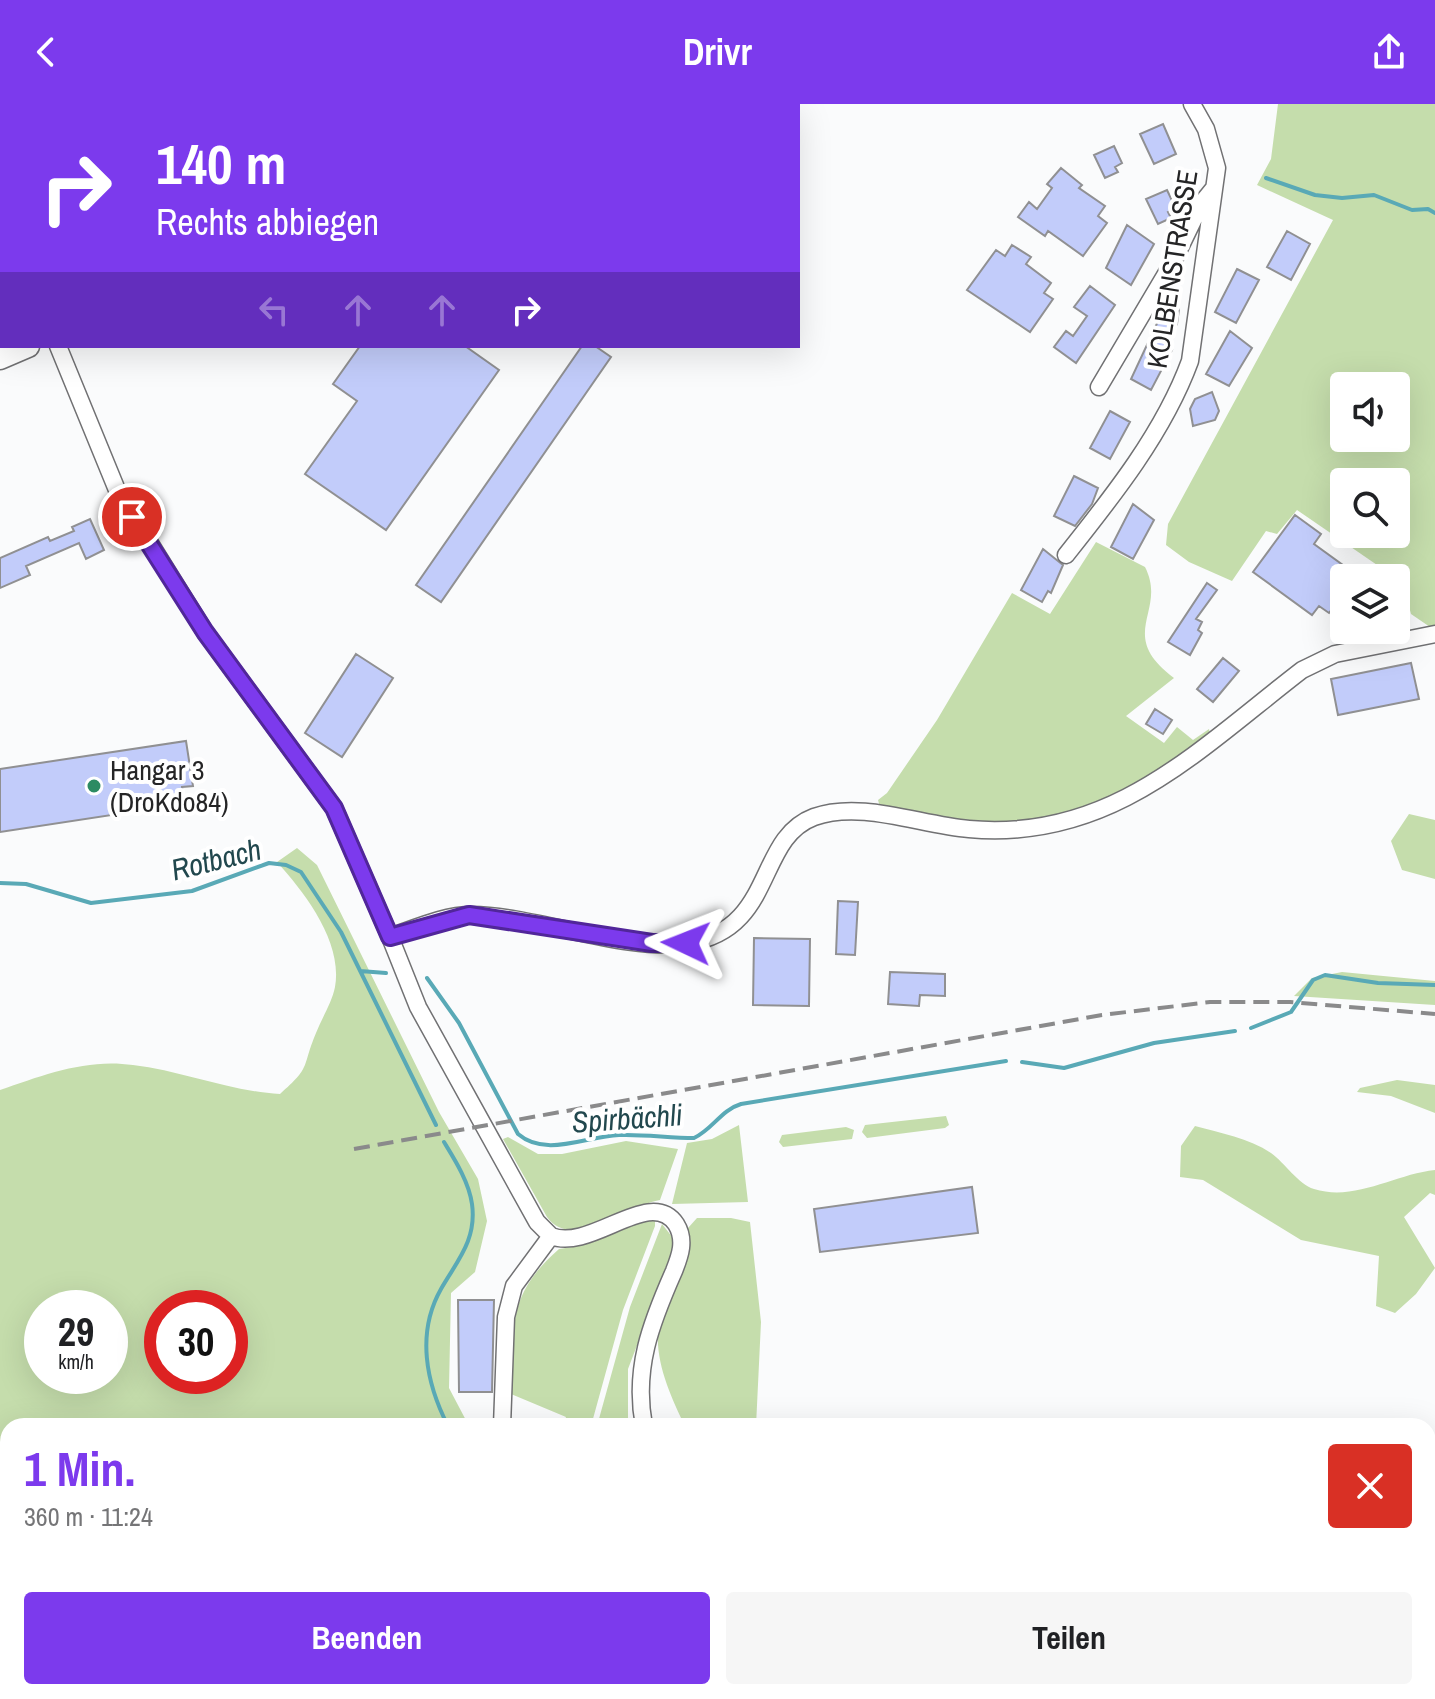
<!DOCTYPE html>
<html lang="de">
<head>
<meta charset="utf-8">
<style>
	body { margin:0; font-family:"Archivo Narrow",sans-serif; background:#f6f6f6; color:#202124; height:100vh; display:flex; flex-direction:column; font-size:30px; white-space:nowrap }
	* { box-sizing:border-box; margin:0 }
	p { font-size:26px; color:#757577 }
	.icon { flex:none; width:44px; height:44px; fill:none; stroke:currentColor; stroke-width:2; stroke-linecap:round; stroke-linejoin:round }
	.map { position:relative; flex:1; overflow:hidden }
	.sheet { position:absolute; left:0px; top:1314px; width:1436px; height:282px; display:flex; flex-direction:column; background:#fff; border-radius:24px 24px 0 0; box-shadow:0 8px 32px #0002 }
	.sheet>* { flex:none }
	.banner { position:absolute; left:0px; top:0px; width:800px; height:244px; box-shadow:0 8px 32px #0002; background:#7c3aed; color:#fff; overflow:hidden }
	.controls { position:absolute; left:1330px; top:268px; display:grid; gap:16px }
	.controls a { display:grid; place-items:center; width:80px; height:80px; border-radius:8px; background:#fff; box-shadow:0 8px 32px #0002; font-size:40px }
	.speed { position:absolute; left:24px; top:1186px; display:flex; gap:16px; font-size:40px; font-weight:700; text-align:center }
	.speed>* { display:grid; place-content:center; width:104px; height:104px; border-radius:50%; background:#fff; box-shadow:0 8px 32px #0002; line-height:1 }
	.speed small { font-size:20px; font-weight:400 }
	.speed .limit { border:12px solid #d22; background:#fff; color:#111 }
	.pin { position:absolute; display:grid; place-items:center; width:68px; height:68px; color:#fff; margin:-34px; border:4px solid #fff; border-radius:50%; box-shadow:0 2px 8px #0007 }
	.me { position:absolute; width:88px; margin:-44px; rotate:272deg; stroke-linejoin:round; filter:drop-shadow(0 0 6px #0008) }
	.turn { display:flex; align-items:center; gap:28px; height:168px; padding:0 24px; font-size:36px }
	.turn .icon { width:104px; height:104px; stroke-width:2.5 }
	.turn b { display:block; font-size:56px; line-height:68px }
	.lanes { display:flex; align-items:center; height:76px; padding:0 24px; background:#0003; justify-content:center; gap:40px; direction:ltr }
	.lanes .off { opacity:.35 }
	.round { display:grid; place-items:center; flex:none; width:84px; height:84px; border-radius:8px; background:#f6f6f6 }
	.overview { display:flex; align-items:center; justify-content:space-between; height:136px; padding:0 24px }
	h1 { font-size:48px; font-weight:700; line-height:60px; color:#7c3aed }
	.primary-button { display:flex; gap:16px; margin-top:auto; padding:16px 24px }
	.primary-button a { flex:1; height:92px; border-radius:8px; background:#7c3aed; color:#fff; font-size:32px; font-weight:700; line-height:92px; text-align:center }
	.primary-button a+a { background:#f6f6f6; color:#202124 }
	header { display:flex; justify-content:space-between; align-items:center; height:104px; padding:0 24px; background:#7c3aed; color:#fff; font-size:36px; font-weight:700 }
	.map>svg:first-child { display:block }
	.green { fill:#c5ddac; fill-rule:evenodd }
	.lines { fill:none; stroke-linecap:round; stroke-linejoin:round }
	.stream { stroke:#59a9b6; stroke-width:4 }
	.taxiway { stroke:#c2c2c4; stroke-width:40 }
	.building { fill:#c2ccfa; stroke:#909092; stroke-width:2 }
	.minor-casing { stroke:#717173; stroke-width:19 }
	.major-casing { stroke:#717173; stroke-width:25 }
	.minor { stroke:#fff; stroke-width:16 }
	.major { stroke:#fff; stroke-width:22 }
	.rail { stroke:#8a8a8b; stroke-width:4; stroke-dasharray:16 8; stroke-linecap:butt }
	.route-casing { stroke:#51269a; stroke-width:20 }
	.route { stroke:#7c3aed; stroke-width:14 }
	.poi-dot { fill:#2c8b63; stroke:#fff; stroke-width:3 }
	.labels { text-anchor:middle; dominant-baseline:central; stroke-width:8; stroke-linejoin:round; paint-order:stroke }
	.street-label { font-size:28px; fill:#252526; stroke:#fff }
	.poi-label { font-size:28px; fill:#252526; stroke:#fff; text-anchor:start }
	.water-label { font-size:30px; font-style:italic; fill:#22484e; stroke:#fff }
</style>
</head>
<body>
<header><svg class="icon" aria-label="back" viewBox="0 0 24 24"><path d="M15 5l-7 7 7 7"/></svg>Drivr<svg class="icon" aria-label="share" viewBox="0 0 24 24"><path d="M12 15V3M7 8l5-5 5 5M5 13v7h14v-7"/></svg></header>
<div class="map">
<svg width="1435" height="1595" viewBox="0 0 1435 1595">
	<rect width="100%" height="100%" fill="#fafbfc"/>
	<path class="green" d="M1278,0H1435V521L1430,523L1411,510L1404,484L1396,474L1297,406L1277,430L1266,427L1232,477L1189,458L1166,441L1168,420L1333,116L1257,81L1271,55ZM1344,282H1396V334H1344ZM1344,378H1396V430H1344Z
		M1096,438L1145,463C1168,508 1115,530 1174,574L1126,612L1164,639L1177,623L1193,636L1209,625L1210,630C1189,645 1168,663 1146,677C1059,733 975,720 880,703L878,696L887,689L937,616L1012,489L1050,510Z
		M1409,710L1435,716V775L1402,766L1391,737Z
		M297,744L317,761L439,1008L478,1075L487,1117L475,1168L451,1189L449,1284L469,1322H8V1514L0,1517V986C43,971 87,954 133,961C183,967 229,987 280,990C312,962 301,965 316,929C322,914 332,898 335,883C343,838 305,789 277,758ZM42,1204H110V1272H42ZM162,1204H230V1272H162Z
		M1342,868L1435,877V901L1294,892L1312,874Z
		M1397,976L1435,981V1009L1391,992L1357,988L1360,984Z
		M946,1012L949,1021L945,1024L867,1034L862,1028L865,1021Z
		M739,1021L748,1098L672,1100L687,1039L712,1035Z
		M1195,1022C1220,1029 1249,1034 1271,1049C1285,1059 1298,1080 1314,1085C1355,1098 1395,1070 1435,1066V1091L1430,1089L1404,1113L1435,1164L1416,1190L1395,1209L1376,1202L1379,1152L1301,1136L1203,1076L1180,1073L1181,1042Z
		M846,1023L854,1026L852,1035L783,1043L779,1038L782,1031Z
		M508,1033L538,1050H562L626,1037L678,1045L660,1096C628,1101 572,1148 547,1113L503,1035Z
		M697,1114H731L750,1118L761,1218L756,1322H685C670,1291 650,1248 661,1213C672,1181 691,1159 688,1124Z
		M646,1116L655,1117V1122L623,1206L591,1322H563L566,1313L511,1290C514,1225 505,1192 559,1145L573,1143Z
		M662,1120L673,1134L674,1145L628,1265V1322H597L630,1203Z
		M112,1588H814L819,1595H113Z"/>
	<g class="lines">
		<path class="stream" d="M1266,74L1315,91L1342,94L1374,91L1412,106L1428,105L1435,109
			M0,779L26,780L91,799L192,787L269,759L286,761L301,768L341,828L436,1021
			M360,867L386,869
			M427,874L459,919L518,1030C546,1054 586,1032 619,1031C644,1030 669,1034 694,1034C713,1025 721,1006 741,1000L1006,957
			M1251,924L1291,908L1313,876L1325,871L1378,879L1435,881
			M1022,958L1064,964L1154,939L1235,927
			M444,1038C455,1056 469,1078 472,1100C477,1136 457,1157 441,1185C416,1229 426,1279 448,1322
			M644,1595L647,1588"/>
		<path class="taxiway" d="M82,0L83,2
			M177,0L178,2
			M220,0V2
			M263,0L264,2
			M25,2L28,0
			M309,2L313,0
			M0,42L2,46
			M0,88L2,91
			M0,169L2,168"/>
	</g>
	<path class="building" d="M1163,20L1176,50L1154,60L1140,30Z
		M1114,42L1122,59L1115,63L1118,68L1105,74L1094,51Z
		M1061,64L1082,81L1079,84L1105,102L1098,112L1107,119L1083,152L1048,127L1045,132L1018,113L1029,98L1037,105L1052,84L1047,80Z
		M1167,86L1176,105L1168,108L1171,114L1158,120L1146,95Z
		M1127,121L1154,140L1131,181L1106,164Z
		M1287,127L1310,140L1291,176L1267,163Z
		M1012,141L1031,153L1026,160L1051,179L1044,189L1053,195L1030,228L967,186L996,146L1005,152Z
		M1237,165L1259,176L1236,219L1215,208Z
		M1090,182L1115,201L1076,259L1054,243L1066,227L1073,232L1087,212L1074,203Z
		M1167,198L1179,205L1177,220L1165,242L1172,246L1151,286L1131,275Z
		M1230,227L1252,244L1229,282L1206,270Z
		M360,242H465L499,266L386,426L305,370L357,297L333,280Z
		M582,242H595L611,253L441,498L416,481Z
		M1212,288L1219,307L1215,316L1193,322L1190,305L1195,295Z
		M1110,307L1130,318L1110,355L1090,344Z
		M1074,372L1098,384L1092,400L1075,422L1054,412Z
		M1133,400L1154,416L1133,455L1111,443Z
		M1295,411L1321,430L1314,440L1347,464L1338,476L1344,481V489L1329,509L1319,502L1312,511L1253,468Z
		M90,415L104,446L86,455L79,439L26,462L30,471L0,484V454L48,433L50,437L74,427L72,423Z
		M1043,445L1063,461L1051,489L1048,487L1042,498L1021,486Z
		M1207,479L1217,486L1196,515L1202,518L1198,526L1202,529L1190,551L1168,538Z
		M356,550L393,574L342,653L305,629Z
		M1223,554L1239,567L1213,598L1197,585Z
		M1411,559L1419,595L1338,611L1331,575Z
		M1155,605L1172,616L1163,630L1146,620Z
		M186,637L193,682L182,683L184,700L0,728V665Z
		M838,797L858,798L855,851L836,850Z
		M754,834L810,835L809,902L753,901Z
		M890,868L945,870V892L920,891L919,902L888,900Z
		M972,1083L978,1129L820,1148L814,1105Z
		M458,1196H494L492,1288H459Z"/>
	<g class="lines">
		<defs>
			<path id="minor" d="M58,242L117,386L205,528L334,704L390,833C416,824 444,811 472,811C537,812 625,848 687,839C776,826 755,735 814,713C861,696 920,721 969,725C1111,738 1198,646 1302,566L1335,550L1435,530
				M1099,283L1173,158L1201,100L1214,84
				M1066,451C1113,392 1164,328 1190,257L1217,64L1206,25L1192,0
				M390,833L418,903L537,1118L551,1132L514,1182L506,1213L502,1322
				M551,1132C591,1148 650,1082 676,1120C686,1136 680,1152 674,1167C651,1219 633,1265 644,1322
				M0,1524L8,1522
				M96,1588L97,1595
				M824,1588L828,1595"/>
			<path id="major" d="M630,2L635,0
				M0,254L28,242"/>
		</defs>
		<use href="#minor" class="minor-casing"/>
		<use href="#major" class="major-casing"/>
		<use href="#minor" class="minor"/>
		<use href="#major" class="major"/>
		<path class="rail" d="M354,1045L1102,911L1210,898H1290L1435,910"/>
	</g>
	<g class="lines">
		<defs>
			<path id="route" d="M132,413L205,528L334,704L390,833L469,811L652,839H686"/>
		</defs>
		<use href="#route" class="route-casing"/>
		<use href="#route" class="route"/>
	</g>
	<circle class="poi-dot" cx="94" cy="682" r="8"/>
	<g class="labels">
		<g class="street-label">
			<text transform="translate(1172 165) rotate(-81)">KOLBENSTRASSE</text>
		</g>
		<g class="poi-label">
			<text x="110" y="666">Hangar 3<tspan x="110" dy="32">(DroKdo84)</tspan></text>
		</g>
		<g class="water-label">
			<text transform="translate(216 755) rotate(-14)">Rotbach</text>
			<text transform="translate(627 1014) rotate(-4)">Spirbächli</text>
		</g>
	</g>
</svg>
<div class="controls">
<a><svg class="icon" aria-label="sound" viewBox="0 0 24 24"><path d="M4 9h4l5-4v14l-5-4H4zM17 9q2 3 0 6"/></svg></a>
<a><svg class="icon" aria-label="search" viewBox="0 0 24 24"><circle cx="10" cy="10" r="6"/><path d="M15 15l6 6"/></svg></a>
<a><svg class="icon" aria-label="layers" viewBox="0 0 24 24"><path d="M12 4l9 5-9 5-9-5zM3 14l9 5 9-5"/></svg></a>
</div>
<div class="speed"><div>29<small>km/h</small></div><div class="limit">30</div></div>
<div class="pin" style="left:132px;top:413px;background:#d93025"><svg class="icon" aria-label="arrive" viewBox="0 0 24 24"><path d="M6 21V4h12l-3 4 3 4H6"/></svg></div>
<svg class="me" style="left:686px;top:839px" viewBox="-20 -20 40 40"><path d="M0-17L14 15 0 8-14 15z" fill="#7c3aed" stroke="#fff" stroke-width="4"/></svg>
<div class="banner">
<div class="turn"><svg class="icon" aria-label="right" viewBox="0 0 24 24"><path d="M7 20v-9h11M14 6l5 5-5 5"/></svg><div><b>140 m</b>Rechts abbiegen</div></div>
<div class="lanes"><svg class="icon off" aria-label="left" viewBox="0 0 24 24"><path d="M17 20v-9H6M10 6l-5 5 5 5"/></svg><svg class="icon off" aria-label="ahead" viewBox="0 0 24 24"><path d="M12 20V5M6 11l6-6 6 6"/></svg><svg class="icon off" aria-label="ahead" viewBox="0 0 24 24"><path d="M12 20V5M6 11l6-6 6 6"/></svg><svg class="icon" aria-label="right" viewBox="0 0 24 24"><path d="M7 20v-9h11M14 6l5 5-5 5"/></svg></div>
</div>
<section class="sheet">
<div class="overview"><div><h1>1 Min.</h1><p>360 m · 11:24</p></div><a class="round" style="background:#d93025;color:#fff"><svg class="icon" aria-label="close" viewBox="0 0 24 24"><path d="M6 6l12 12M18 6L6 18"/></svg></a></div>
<div class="primary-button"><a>Beenden</a><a>Teilen</a></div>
</section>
</div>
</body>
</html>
